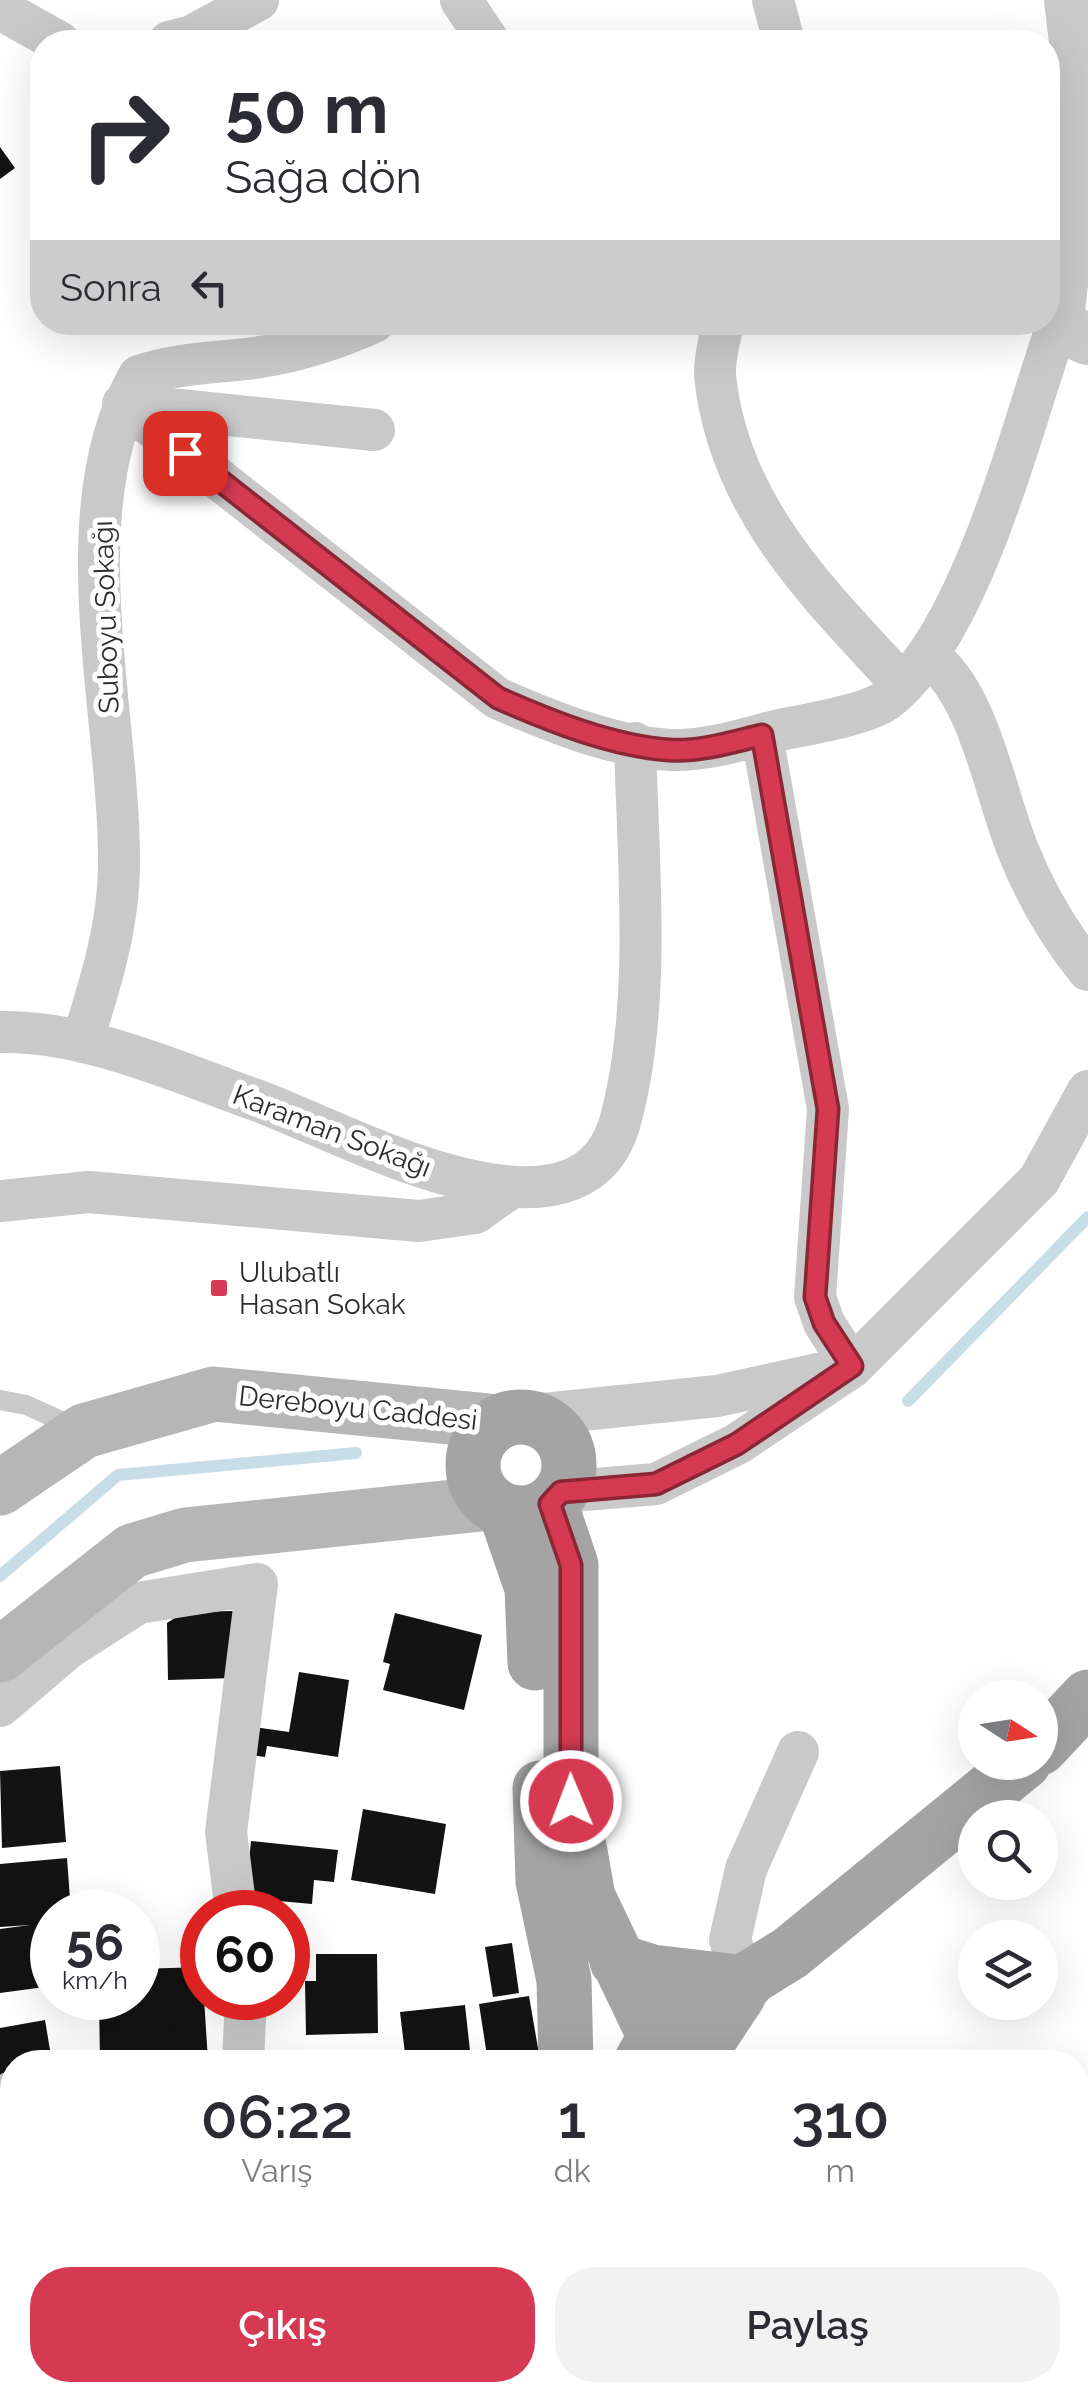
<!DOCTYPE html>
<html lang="tr">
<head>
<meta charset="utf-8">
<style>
	body { margin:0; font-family:Raleway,sans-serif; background:#f2f2f3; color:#2b2b33; height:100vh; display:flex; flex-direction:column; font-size:38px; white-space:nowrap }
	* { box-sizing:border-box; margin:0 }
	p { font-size:32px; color:#7c7c81 }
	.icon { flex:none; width:55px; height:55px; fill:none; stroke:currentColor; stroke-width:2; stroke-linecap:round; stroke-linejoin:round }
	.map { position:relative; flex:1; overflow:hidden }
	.panel { position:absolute; left:0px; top:2050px; width:1090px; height:352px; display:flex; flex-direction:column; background:#fff; border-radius:40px 40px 0 0; box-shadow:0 10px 40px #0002 }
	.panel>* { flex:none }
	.guide { position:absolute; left:30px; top:30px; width:1030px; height:305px; border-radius:40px; box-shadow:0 10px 40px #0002; background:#fff; color:#2b2b33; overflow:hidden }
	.needle { width:65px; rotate:102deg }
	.tools { position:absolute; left:958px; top:1680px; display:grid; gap:20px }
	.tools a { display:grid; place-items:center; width:100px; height:100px; border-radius:50%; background:#fff; box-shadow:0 10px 40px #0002; font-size:50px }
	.speed { position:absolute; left:30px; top:1890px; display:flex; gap:20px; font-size:50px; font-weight:700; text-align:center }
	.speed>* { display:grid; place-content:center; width:130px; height:130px; border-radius:50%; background:#fff; box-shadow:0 10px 40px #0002; line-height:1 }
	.speed small { font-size:25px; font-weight:400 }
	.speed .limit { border:15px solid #d22; background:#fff; color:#111 }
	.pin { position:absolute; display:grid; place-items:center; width:85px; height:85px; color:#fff; margin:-42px; border-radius:20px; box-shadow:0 5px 15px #0006 }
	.me { position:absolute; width:110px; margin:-55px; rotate:359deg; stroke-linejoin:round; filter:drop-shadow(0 0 8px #0008) }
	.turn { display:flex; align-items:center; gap:35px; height:210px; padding:0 30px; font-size:45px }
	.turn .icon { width:130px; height:130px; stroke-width:2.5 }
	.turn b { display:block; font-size:70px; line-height:85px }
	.then { display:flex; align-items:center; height:95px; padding:0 30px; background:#0003; gap:20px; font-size:38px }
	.eta { display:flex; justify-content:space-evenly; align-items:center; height:170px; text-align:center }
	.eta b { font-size:60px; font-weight:600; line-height:70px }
	.action { display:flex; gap:20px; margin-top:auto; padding:20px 30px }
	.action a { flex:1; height:115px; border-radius:40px; background:#d63a52; color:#fff; font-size:40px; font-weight:600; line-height:115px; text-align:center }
	.action a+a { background:#f2f2f3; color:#2b2b33 }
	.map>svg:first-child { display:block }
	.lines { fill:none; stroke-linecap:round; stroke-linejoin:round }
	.stream { stroke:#c7dde7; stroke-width:12 }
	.building { fill:#131313 }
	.service { stroke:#c9c9c9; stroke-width:20 }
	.minor { stroke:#c9c9c9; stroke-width:42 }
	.tertiary { stroke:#c9c9c9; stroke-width:52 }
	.secondary { stroke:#b6b6b6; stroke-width:55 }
	.primary { stroke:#a4a4a4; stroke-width:55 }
	.route-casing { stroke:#8b2635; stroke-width:25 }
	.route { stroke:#d63a52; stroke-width:18 }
	.poi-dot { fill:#d63a52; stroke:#fff; stroke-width:4 }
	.labels { text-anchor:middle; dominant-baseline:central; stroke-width:10; stroke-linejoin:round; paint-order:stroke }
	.street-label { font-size:28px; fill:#2c2c2c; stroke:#fff }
	.poi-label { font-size:28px; fill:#2c2c2c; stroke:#fff; text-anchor:start }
</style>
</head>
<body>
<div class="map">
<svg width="1088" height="2402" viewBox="0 0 1088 2402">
	<rect width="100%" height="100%" fill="#fff"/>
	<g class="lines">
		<path class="stream" d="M908,1401L1088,1217
			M0,1576L118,1475L356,1453"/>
	</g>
	<path class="building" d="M0,147L15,168L0,179Z
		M233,1611L235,1678L168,1680L167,1623L184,1612Z
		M395,1613L482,1635L464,1710L383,1690L390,1664L383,1662Z
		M299,1672L349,1680L338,1757L267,1746L265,1757L243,1754L248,1726L289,1732Z
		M60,1766L66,1842L2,1848L0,1771Z
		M363,1809L446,1824L435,1894L351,1880Z
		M251,1841L338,1850L334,1882L314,1880L312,1904L245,1898Z
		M67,1858L71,1912H52V1986L0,1993V1929L30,1925L0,1927V1864Z
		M512,1943L519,1993L493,1997L485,1947Z
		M316,1954H377L378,2033L306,2035L305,1981H316Z
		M202,1967L208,2060L100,2062L99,1998H138V1969Z
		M529,1996L539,2054L488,2062L479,2004Z
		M465,2005L471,2060L485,2057L486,2062H406L400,2012Z
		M45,2020L52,2062H12V2080L0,2082V2028Z"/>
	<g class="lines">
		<path class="service" d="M0,1400L26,1405L77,1428"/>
		<path class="minor" d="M461,0L489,42
			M773,0L784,42
			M0,9L59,42
			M169,42L192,36L258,0
			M723,322C720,339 714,359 715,375C728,506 817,592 901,683
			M123,404L497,698C550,721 613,747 671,750C707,751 741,740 775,731C803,725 863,716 885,701C971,638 1021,428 1057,326
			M123,404L374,430
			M929,656C980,695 994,791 1018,850C1035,893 1059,934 1088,970
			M762,735L828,1109L815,1297L824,1323L852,1367
			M0,1032C85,1030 177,1072 256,1100C338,1129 579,1267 620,1122C652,1006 638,863 635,743
			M82,1042C100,985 119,925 119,864C120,715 62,511 139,376C176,363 215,363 254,358C296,352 336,339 374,322
			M0,1201L89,1192L419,1221L475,1213L512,1187
			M515,1417L717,1396L827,1372
			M561,1492L656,1484L737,1444L852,1367L1039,1180L1088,1091
			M0,1706L68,1648L138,1603L257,1584L226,1832L236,1912
			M746,1983L730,1940L746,1869L798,1752
			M243,2062L246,1998
			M0,2099L12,2092
			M1078,2162L1088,2155
			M0,2304L12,2296
			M357,2390L383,2402
			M430,2390L441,2402
			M170,2402L173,2390
			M905,2402L908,2390"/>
		<path class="tertiary" d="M1070,0L1083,109L1057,326L1088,339"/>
		<path class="secondary" d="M0,1488L84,1431L214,1394L500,1422
			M0,1655L132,1551L185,1535L491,1503"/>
		<path class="primary" d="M473 1465a48 48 0 1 1 96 0a48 48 0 1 1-96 0Z
			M550,1503L571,1565V1801L588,1897L655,2037V2062
			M505,1510L532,1588L535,1663
			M1040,1748L1088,1697
			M540,1788L543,1881L564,1980L566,2062
			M617,1961L652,1972L746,1983
			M641,2062L655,2037L790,1953L1024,1762
			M694,2062L739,1994
			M559,2402L563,2390"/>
	</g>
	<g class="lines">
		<defs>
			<path id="route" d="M185,453L498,698C550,721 612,746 669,750C701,752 732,742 762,735L828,1109L815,1297L824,1323L852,1366L737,1444L656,1484L561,1492L550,1504L571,1565V1801"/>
		</defs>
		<use href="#route" class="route-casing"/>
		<use href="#route" class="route"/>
	</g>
	<rect class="poi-dot" x="209" y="1278" width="20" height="20" rx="5"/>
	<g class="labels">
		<g class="street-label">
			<text transform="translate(106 617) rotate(-92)">Suboyu Sokağı</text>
			<text transform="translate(332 1131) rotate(21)">Karaman Sokağı</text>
			<text transform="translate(358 1408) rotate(6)">Dereboyu Caddesi</text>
		</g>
		<g class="poi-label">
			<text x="239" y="1272">Ulubatlı<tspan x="239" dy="32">Hasan Sokak</tspan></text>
		</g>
	</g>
</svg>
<div class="tools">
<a><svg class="needle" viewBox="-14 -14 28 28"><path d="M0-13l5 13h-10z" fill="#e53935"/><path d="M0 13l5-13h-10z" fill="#7c7c81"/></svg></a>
<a><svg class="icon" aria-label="search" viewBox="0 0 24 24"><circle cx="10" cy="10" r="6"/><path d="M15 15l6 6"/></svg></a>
<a><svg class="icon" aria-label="layers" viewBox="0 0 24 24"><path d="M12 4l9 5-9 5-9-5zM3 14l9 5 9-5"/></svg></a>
</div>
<div class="speed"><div>56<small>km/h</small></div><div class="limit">60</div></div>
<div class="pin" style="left:185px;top:453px;background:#d93025"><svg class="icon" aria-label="arrive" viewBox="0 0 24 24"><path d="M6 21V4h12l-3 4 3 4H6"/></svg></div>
<svg class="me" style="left:571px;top:1801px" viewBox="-20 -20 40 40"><circle r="17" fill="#d63a52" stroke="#fff" stroke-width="3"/><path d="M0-11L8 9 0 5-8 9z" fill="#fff"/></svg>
<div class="guide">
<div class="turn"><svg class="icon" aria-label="right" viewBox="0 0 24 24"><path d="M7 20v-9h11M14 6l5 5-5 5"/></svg><div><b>50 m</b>Sağa dön</div></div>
<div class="then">Sonra<svg class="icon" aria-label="left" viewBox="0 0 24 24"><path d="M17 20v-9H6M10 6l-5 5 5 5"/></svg></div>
</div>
<section class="panel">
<div class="eta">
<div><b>06:22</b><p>Varış</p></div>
<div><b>1</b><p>dk</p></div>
<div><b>310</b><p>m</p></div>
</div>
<div class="action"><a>Çıkış</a><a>Paylaş</a></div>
</section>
</div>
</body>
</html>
